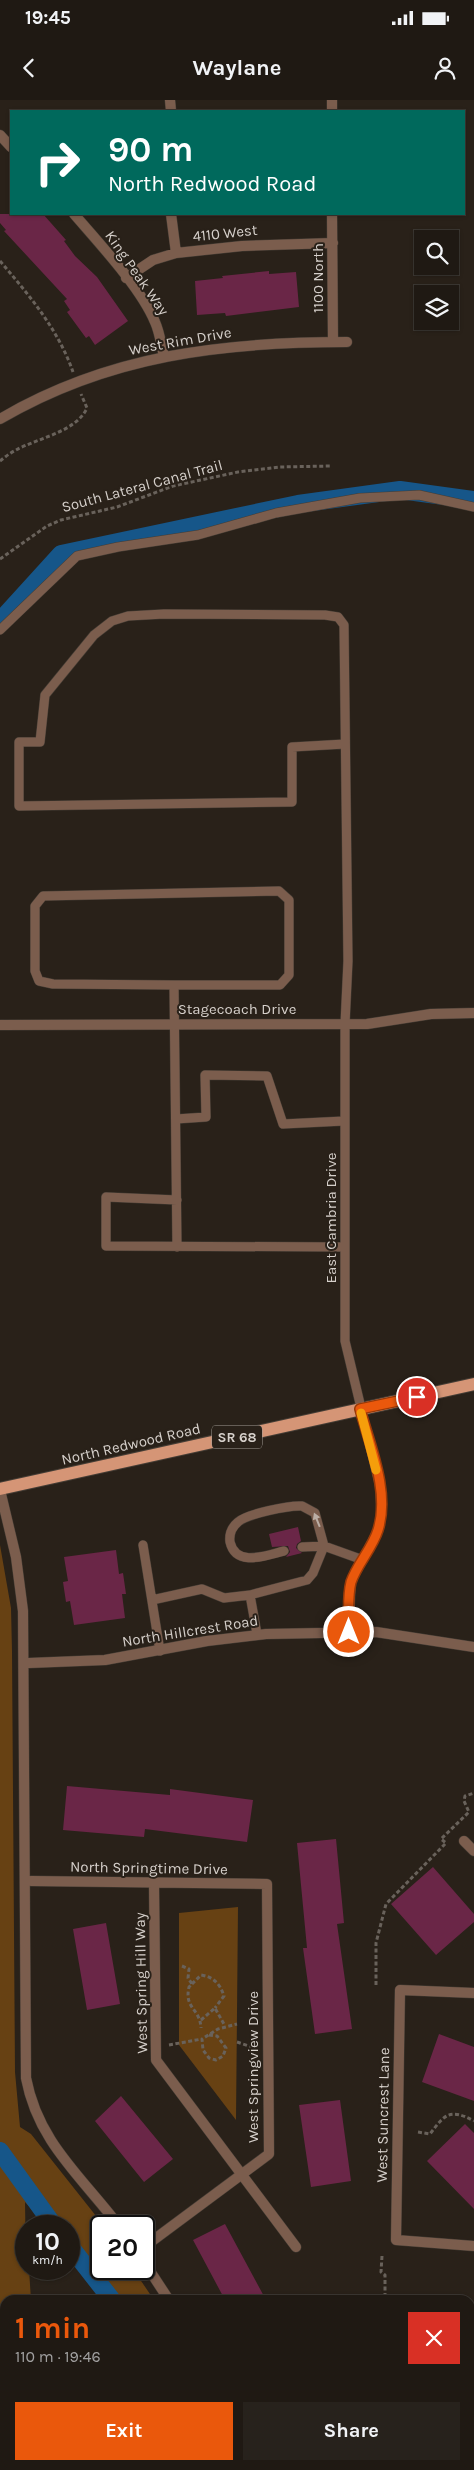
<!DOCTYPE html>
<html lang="en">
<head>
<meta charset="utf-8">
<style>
	body { margin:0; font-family:Karla,sans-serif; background:#27221c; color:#f1f3f6; height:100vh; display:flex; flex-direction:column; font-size:19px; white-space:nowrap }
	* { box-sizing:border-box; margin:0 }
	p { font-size:16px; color:#a1a0a0 }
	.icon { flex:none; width:28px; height:28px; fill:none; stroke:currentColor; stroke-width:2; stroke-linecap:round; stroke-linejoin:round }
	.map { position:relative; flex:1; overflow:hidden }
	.drawer { position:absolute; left:0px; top:2195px; width:475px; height:175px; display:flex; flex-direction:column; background:#1f1913; border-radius:15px 15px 0 0; box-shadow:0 1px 4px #0004,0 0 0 1px #3c3833 }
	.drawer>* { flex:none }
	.guide { position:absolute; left:10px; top:10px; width:455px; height:105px; border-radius:0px; box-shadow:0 1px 4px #0004,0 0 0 1px #3c3833; background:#00695c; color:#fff; overflow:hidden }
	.buttons { position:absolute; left:414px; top:130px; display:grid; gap:10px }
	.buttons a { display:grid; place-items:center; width:45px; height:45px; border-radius:0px; background:#1f1913; box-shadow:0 1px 4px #0004,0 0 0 1px #3c3833; font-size:25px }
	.speed { position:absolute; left:15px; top:2115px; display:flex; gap:10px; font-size:25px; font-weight:700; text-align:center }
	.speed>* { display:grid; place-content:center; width:65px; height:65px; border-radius:50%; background:#1f1913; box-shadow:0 1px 4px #0004,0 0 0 1px #3c3833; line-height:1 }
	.speed small { font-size:12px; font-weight:400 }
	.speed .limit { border:2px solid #111; border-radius:8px; background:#fff; color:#111 }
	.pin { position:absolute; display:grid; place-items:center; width:42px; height:42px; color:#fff; margin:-21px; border:2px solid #fff; border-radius:50%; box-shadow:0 1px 5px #0007 }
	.me { position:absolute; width:55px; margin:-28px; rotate:0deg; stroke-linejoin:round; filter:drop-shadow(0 0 4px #0008) }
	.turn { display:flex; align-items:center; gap:18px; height:105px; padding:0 15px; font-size:22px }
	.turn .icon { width:65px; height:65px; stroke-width:2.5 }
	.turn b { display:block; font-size:35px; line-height:42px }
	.round { display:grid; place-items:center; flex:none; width:52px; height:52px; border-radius:0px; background:#27221c }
	.summary { display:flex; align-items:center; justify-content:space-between; height:85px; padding:0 15px }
	h1 { font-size:30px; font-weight:700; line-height:38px; color:#ea580c }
	.button { display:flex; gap:10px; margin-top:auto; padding:10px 15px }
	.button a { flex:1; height:58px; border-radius:0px; background:#ea580c; color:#fff; font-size:20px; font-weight:700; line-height:58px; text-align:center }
	.button a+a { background:#27221c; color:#f1f3f6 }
	.status { display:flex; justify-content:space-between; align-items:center; height:35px; padding:0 25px; background:#1f1913; direction:ltr }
	.status svg { height:14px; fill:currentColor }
	header { display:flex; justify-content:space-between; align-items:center; height:65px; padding:0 15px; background:#1f1913; font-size:22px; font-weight:700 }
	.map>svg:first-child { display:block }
	.green { fill:#674113 }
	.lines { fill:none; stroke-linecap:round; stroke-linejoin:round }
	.canal { stroke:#165689; stroke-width:18 }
	.building { fill:#6a2647 }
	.service-casing { stroke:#453d35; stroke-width:10 }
	.minor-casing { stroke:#453d35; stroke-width:11 }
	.primary-casing { stroke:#453d35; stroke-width:14 }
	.path { stroke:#69625b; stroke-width:3; stroke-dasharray:4 2.5; stroke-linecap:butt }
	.service { stroke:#7b5d4d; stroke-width:9 }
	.minor { stroke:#7b5d4d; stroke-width:10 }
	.primary { stroke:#d59576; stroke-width:12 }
	.oneway { fill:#bbaea5 }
	.route-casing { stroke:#983908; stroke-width:12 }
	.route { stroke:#ea580c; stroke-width:9 }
	.slow { stroke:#f59e0b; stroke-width:9 }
	.labels { text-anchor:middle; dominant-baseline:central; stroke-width:4; stroke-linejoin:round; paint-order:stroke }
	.shield { fill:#292119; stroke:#a29c96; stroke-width:1 }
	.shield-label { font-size:14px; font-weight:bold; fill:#d6d0cb }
	.street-label { font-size:15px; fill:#d6d0cb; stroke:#292119 }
</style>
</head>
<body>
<div class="status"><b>19:45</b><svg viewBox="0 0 49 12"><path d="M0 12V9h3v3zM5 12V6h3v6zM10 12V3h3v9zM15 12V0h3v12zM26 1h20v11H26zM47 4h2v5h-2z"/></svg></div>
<header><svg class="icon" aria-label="back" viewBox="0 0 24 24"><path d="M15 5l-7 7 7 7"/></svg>Waylane<svg class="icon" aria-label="person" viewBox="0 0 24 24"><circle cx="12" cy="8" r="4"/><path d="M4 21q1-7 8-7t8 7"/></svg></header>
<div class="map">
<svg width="474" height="2370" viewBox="0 0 474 2370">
	<rect width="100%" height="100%" fill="#292119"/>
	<path class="green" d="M0,1445L11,1508L12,1551L15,1972L20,2027L31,2034L104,2126H101V2169H133L154,2200H104L69,2154V2126H47L25,2102L26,2169H29L31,2200H5V2288L0,2287Z
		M238,1807L236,2020L179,1945V1813Z
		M193,2365H358V2370H195Z"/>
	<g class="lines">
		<path class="canal" d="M0,521L61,454L298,404L400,390L474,400
			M0,2051L54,2126
			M69,2145L112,2200
			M207,2365L210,2370"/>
	</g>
	<path class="building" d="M0,114H43L66,140L64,141L75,156L97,177L128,221L95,245L89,236L86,238L67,212L70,210L64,201L67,199L4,131L6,130L0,123Z
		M269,171V174L296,172L299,207L226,216L225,213L197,215L195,181L223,178L222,176Z
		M298,1427L301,1441L297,1444L296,1448L302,1453L286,1457L290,1452L288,1446L272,1447L269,1434Z
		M116,1450L119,1474L123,1473L126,1494H122L125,1518L74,1525L70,1501L66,1502L63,1482L68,1481L64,1457Z
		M67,1686L170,1695V1689L253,1700L247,1742L145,1729L144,1737L63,1730Z
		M336,1739L344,1823L337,1824L352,1929L315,1934L303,1848H307L297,1743Z
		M433,1767L474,1814V1822L436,1855L391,1804Z
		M106,1823L120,1904L87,1910L73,1829Z
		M439,1934L474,1947V2001L422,1982Z
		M121,1996L173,2059L144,2082L95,2021Z
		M340,2000L351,2081L311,2087L299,2005Z
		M465,2024L474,2033V2109L427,2061Z
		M225,2124L266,2200H225L193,2140Z"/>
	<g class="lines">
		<defs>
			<path id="service" d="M0,530L77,456L118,447L198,435L276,413L360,398L419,395L474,407
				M345,644L292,647V702L19,706V642H40L45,595L94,535L112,521L128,516L164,514L325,515L338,517L344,525L348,861L345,924V1241L380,1387L381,1413L378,1430L351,1482L349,1532
				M174,885H280L289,875V800L279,791L43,796L35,806V871L39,881L53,884L174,885L177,1147
				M176,1019L206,1017L205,975L267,976L283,1024L344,1021
				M177,1100L106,1097V1146L345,1147
				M143,1445L160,1551
				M284,1451C267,1455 236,1468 230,1442C229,1434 232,1427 238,1422C247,1414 289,1405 302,1406L315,1413L324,1446L302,1447
				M250,1495L307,1480L313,1473L324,1446L363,1460
				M152,1500L202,1489L224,1498L250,1495L257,1534"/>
			<path id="minor" d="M170,0L171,11
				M332,0V11
				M0,35L11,47
				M74,114C99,143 141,188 155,222C160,233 161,245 164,256
				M171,114L176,153
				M332,114L333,242
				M126,178L153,160L176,153L242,146L333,143
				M0,319C109,255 223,242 347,242
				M0,925L367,924L431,914L474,913
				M0,1390L16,1457L23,1511L26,1978C38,2042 81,2076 119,2126
				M29,1563L105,1560L207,1541L266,1534L376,1532L474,1547
				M464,1741L474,1751
				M31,1781L267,1784L269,2054L144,2147
				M154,1783L156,1960L296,2147
				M474,1893L400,1890L396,2140L474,2146
				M144,2162L169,2200
				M470,2291H474
				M51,2370L71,2365"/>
			<path id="primary" d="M0,1389L474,1284"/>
		</defs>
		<use href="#service" class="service-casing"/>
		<use href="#minor" class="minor-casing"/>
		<use href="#primary" class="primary-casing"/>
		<path class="path" d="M0,161C29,195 58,229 73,272
			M0,361C5,357 10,353 16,350C38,338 76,332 87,308L81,294
			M0,459L47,426L61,420L117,407L173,386L238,372L280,367L331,366
			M182,1866L189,1869L188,1878L192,1884L189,1887C184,1909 200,1908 201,1928
			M192,1884L201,1875C214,1877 220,1884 224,1896L215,1908
			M376,1885V1843L386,1804L446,1743L441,1739L469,1712L464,1701L465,1696L474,1693
			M201,1920L215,1908L225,1926
			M209,1935L217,1936L226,1948L223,1956L216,1960L209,1958L203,1950L202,1939L218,1929L237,1924
			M237,1942L252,1947
			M169,1945L202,1939
			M418,2032L430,2034C445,2014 450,2008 474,2021
			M382,2156L381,2172L385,2175V2200
			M229,2365L231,2370"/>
		<use href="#service" class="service"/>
		<use href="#minor" class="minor"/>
		<use href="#primary" class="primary"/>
	</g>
	<defs><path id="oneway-solid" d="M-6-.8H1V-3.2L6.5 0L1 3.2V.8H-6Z" transform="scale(1.25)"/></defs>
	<use class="oneway" href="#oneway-solid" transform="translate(317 1420) rotate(-112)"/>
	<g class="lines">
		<defs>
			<path id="route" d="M349,1532C349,1516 347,1498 351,1482C357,1464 372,1449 378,1430C390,1392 370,1346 360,1309L417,1297"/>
		</defs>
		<use href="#route" class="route-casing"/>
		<use href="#route" class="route"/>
		<path class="slow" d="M361,1313L376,1370"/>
	</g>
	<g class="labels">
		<rect class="shield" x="212" y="1325.5" width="50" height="23" rx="4"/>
		<g class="shield-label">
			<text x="237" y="1337">SR 68</text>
		</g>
		<g class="street-label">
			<text transform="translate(225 133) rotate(-6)">4110 West</text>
			<text transform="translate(137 173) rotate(55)">King Peak Way</text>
			<text transform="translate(318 178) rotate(-90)">1100 North</text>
			<text transform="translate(180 241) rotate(-10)">West Rim Drive</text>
			<text transform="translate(142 386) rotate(-15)">South Lateral Canal Trail</text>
			<text x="237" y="909">Stagecoach Drive</text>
			<text transform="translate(331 1118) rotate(-90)">East Cambria Drive</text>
			<text transform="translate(131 1344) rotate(-13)">North Redwood Road</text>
			<text transform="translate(190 1531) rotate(-9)">North Hillcrest Road</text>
			<text transform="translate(149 1768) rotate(1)">North Springtime Drive</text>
			<text transform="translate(141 1883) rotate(-91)">West Spring Hill Way</text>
			<text transform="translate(253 1967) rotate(-90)">West Springview Drive</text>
			<text transform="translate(383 2015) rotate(-89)">West Suncrest Lane</text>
		</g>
	</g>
</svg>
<div class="buttons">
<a><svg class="icon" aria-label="search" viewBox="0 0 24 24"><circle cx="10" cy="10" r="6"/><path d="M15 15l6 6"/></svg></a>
<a><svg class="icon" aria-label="layers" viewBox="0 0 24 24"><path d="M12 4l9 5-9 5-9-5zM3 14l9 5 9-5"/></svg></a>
</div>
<div class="speed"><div>10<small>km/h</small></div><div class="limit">20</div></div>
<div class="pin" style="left:417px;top:1297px;background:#d93025"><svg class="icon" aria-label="arrive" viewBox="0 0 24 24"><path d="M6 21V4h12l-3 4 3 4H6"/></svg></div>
<svg class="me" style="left:349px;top:1532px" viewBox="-20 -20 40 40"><circle r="17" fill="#ea580c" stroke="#fff" stroke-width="3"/><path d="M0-11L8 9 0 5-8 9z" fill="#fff"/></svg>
<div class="guide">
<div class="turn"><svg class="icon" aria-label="right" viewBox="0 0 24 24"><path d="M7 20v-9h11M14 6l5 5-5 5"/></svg><div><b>90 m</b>North Redwood Road</div></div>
</div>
<section class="drawer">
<div class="summary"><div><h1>1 min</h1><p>110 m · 19:46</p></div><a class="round" style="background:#d93025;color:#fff"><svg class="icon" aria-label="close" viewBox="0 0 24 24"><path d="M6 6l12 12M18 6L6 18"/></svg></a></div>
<div class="button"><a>Exit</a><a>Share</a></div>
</section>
</div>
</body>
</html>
